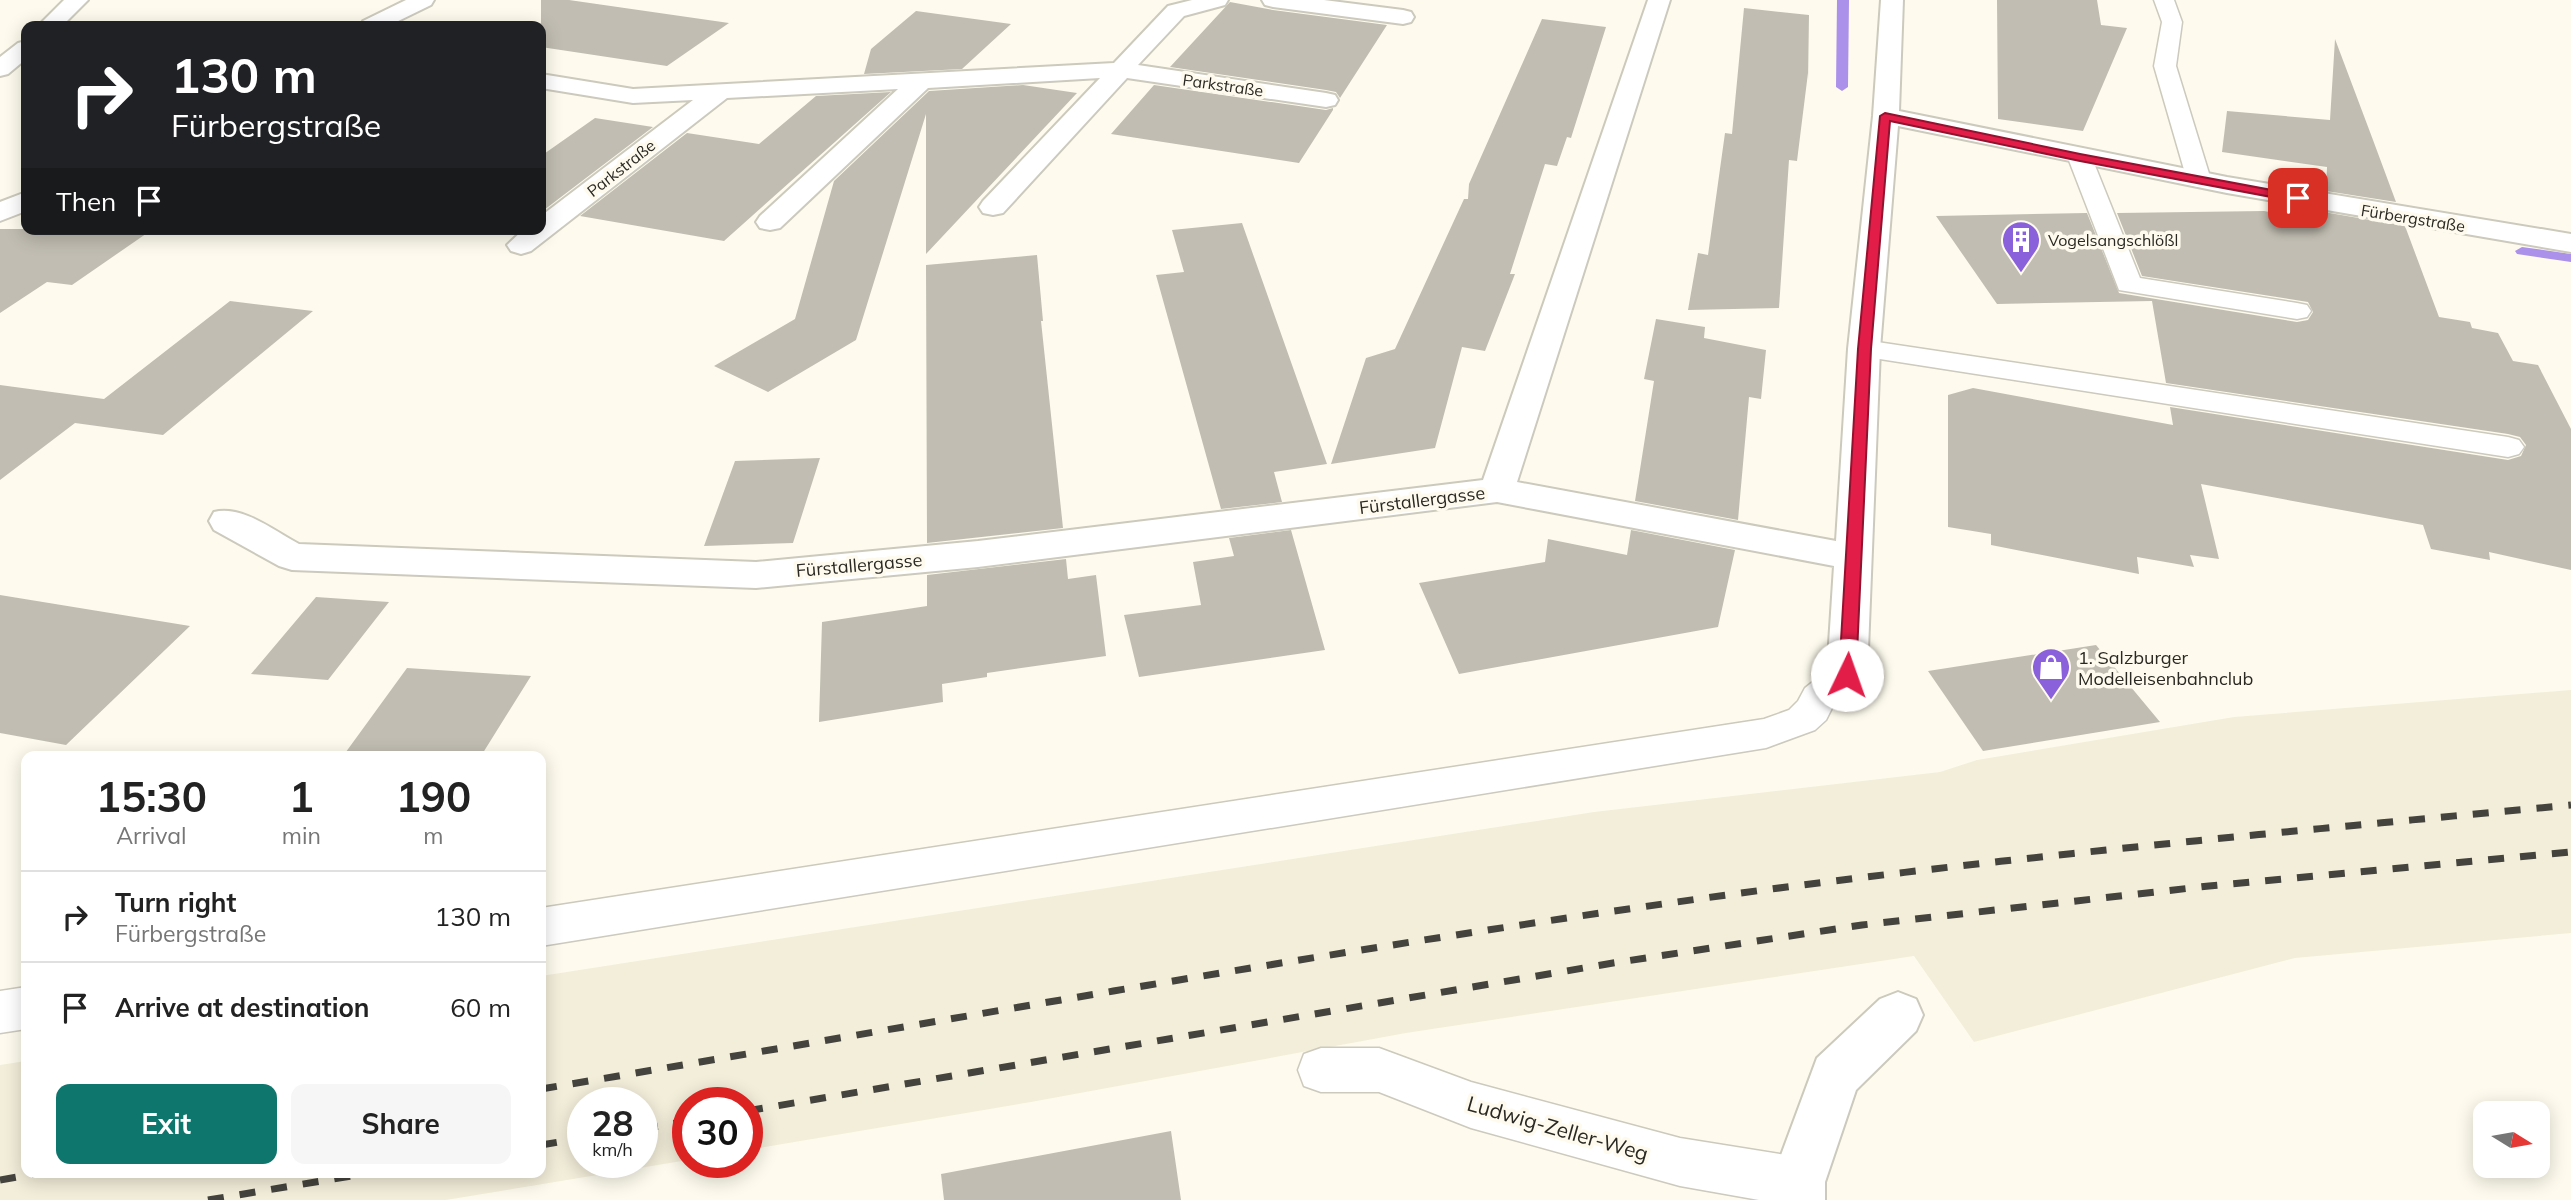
<!DOCTYPE html>
<html lang="en">
<head>
<meta charset="utf-8">
<style>
	body { margin:0; font-family:Mulish,sans-serif; background:#f6f6f6; color:#222; height:100vh; display:flex; flex-direction:column; font-size:26px; white-space:nowrap }
	* { box-sizing:border-box; margin:0 }
	p { font-size:23px; color:#767676 }
	.icon { flex:none; width:38px; height:38px; fill:none; stroke:currentColor; stroke-width:2; stroke-linecap:round; stroke-linejoin:round }
	.map { position:relative; flex:1; overflow:hidden }
	.details { position:absolute; left:21px; top:751px; width:525px; height:427px; display:flex; flex-direction:column; background:#fff; border-radius:14px; box-shadow:0 4px 18px #0003 }
	.details>* { flex:none }
	.banner { position:absolute; left:21px; top:21px; width:525px; height:214px; border-radius:14px; box-shadow:0 4px 18px #0003; background:#202124; color:#fff; overflow:hidden }
	.needle { width:46px; rotate:101deg }
	.tools { position:absolute; left:2473px; top:1101px; display:grid; gap:14px }
	.tools a { display:grid; place-items:center; width:77px; height:77px; border-radius:14px; background:#fff; box-shadow:0 4px 18px #0003; font-size:35px }
	.speed { position:absolute; left:567px; top:1087px; display:flex; gap:14px; font-size:35px; font-weight:700; text-align:center }
	.speed>* { display:grid; place-content:center; width:91px; height:91px; border-radius:50%; background:#fff; box-shadow:0 4px 18px #0003; line-height:1 }
	.speed small { font-size:18px; font-weight:400 }
	.speed .limit { border:10px solid #d22; background:#fff; color:#111 }
	.pin { position:absolute; display:grid; place-items:center; width:60px; height:60px; color:#fff; margin:-30px; border-radius:14px; box-shadow:0 4px 10px #0006 }
	.me { position:absolute; width:77px; margin:-38px; rotate:3deg; stroke-linejoin:round; filter:drop-shadow(0 0 5px #0008) }
	.turn { display:flex; align-items:center; gap:24px; height:147px; padding:0 35px; font-size:32px }
	.turn .icon { width:91px; height:91px; stroke-width:2.5 }
	.turn b { display:block; font-size:49px; line-height:60px }
	.then { display:flex; align-items:center; height:66px; padding:0 35px; background:#0003; gap:14px; font-size:26px }
	.eta { display:flex; justify-content:space-evenly; align-items:center; height:119px; text-align:center }
	.eta b { font-size:42px; font-weight:700; line-height:49px }
	.primary-button { display:flex; gap:14px; margin-top:auto; padding:14px 35px }
	.primary-button a { flex:1; height:80px; border-radius:14px; background:#0f766e; color:#fff; font-size:28px; font-weight:700; line-height:80px; text-align:center }
	.primary-button a+a { background:#f6f6f6; color:#222 }
	ul { padding:0; list-style:none }
	li { display:flex; align-items:center; gap:21px; height:91px; padding:0 35px; border-top:2px solid #e0e0e0 }
	li div { flex:1 }
	li b { display:block; font-size:26px }
	li em { font-style:normal }
	.map>svg:first-child { display:block }
	.built { fill:#f3eeda; fill-rule:evenodd }
	.lines { fill:none; stroke-linecap:round; stroke-linejoin:round }
	.stream { fill:#ab91ea; fill-rule:evenodd }
	.building { fill:#c1bdb2 }
	.service-casing { stroke:#ccc9bd; stroke-width:3 }
	.minor-casing { stroke:#ccc9bd; stroke-width:4 }
	.service { fill:#fff; fill-rule:evenodd }
	.minor { fill:#fff; fill-rule:evenodd }
	.rail { stroke:#44433d; stroke-width:7; stroke-dasharray:16 16; stroke-linecap:butt }
	.route { fill:#e11d48; stroke:#92132f; stroke-width:2 }
	.labels { text-anchor:middle; dominant-baseline:central; stroke-width:7; stroke-linejoin:round; paint-order:stroke }
	.far-street-label { font-size:16px; fill:#292823; stroke:#fefbee }
	.far-poi-label { font-size:16px; fill:#292823; stroke:#fefbee; text-anchor:start }
	.street-label { font-size:18px; fill:#292823; stroke:#fefbee }
	.poi-label { font-size:18px; fill:#292823; stroke:#fefbee; text-anchor:start }
	.near-street-label { font-size:21px; fill:#292823; stroke:#fefbee }
</style>
</head>
<body>
<div class="map">
<svg width="2571" height="1200" viewBox="0 0 2571 1200">
	<rect width="100%" height="100%" fill="#fefbee"/>
	<path class="built" d="M2571,690V933L2295,958L1974,1042L1914,956L1406,1033L1031,1102L747,1150V1102H688V1160L446,1200H0V1065L26,1061V1172H541V976L1594,812L1940,772L1977,760L2234,717ZM583,1102H642V1162H583Z"/>
	<g class="lines">
		<path class="stream" d="M1837,0H1849L1848,87L1842,91L1836,87Z
			M2522,247L2571,254V262L2517,254L2515,251Z"/>
	</g>
	<path class="building" d="M541,0H569L729,23L667,66L541,47Z
		M1997,0H2097L2101,25L2127,28L2083,131L1998,119Z
		M1230,2L1273,10L1387,25L1340,98L1336,92L1326,90L1170,67Z
		M1744,8L1809,15L1808,82V73L1797,161L1789,160L1779,308L1688,310L1698,253L1708,255L1725,133L1732,134Z
		M916,11L1011,24L962,69L864,74L871,49Z
		M1542,19L1606,27L1571,138L1567,137L1557,166L1545,164L1510,274H1515L1485,351L1462,347L1435,448L1331,464L1366,358L1395,349L1464,199H1468L1469,184Z
		M2335,39L2373,140L2396,202L2326,191L2327,167L2222,152L2227,111L2330,120Z
		M1023,85L1077,93L926,254V114L856,340L768,392L714,366L795,319L834,181L929,91Z
		M1154,85L1326,110L1333,108V110L1299,163L1111,134Z
		M891,92L724,241L580,216L687,133L759,144L816,96Z
		M595,118L653,127L544,210H541V156Z
		M2312,210L2405,226L2439,317L2470,322L2472,328L2498,333L2513,361L2538,365L2571,429V570L2489,552L2490,560L2431,549L2423,525L2201,484L2219,559L2190,555L2194,567L2137,557L2139,574L1991,545V534L1948,527V395L1973,388L2173,425L2170,407L2508,460L2521,456L2526,445L2520,437L2508,434L2166,383L2152,301L1997,304L1936,216L2087,213L2119,293L2297,322L2308,320L2313,312L2308,302L2142,276L2117,213L2264,211L2290,216L2287,211Z
		M1242,223L1327,464L1274,472L1282,502L1221,509L1156,275L1184,272L1172,230Z
		M0,229H153L72,285L47,282L0,313Z
		M1037,255L1043,321H1041L1063,528L927,543L926,265Z
		M230,301L313,311L163,435L75,423L0,480V385L104,399Z
		M1656,319L1705,327L1704,338L1766,350L1761,399L1749,397L1738,520L1635,501L1654,381L1644,379Z
		M820,458L793,543L704,546L735,461Z
		M1291,530L1325,650L1139,677L1124,615L1201,605L1193,562L1234,556L1229,538Z
		M1631,530L1735,550L1718,627L1459,674L1419,583L1545,562L1548,539L1627,555Z
		M1066,559L1068,579L1096,575L1106,656L987,673V677L942,684L943,702L819,722L822,622L927,606V575Z
		M0,595L190,626L66,745L0,733Z
		M316,597L389,602L328,680L251,674Z
		M2096,645L2160,722L1983,751L1928,671Z
		M407,668L531,676L481,756H343Z
		M1171,1131L1181,1200H944L941,1174Z"/>
	<g class="lines">
		<defs>
			<path id="service" d="M2154,0H2174L2182,22L2176,66L2211,180L2208,185L2199,187L2190,185L2187,180L2154,66L2162,22Z
				M2080,151L2088,153L2092,158L2140,278L2297,303L2307,305L2311,311L2307,317L2297,319L2119,290L2068,158L2072,153Z
				M1864,340L2508,437L2519,440L2524,447L2519,454L2508,457L1854,355L1850,349L1854,343Z
				M1847,661L1860,665L1865,675L1860,685L1833,706L1826,720L1815,730L1766,748L541,946V908L1764,719L1789,710L1798,701L1805,688L1834,665Z
				M26,987V1029L0,1033V991Z
				M1321,1048H1379L1471,1082L1680,1138L1798,1157L1816,1164L1823,1182L1814,1200H1759L1680,1186L1471,1128L1379,1092H1321L1304,1086L1298,1070L1304,1054Z"/>
			<path id="minor" d="M64,0H88L62,26H38Z
				M406,0H434L431,5L388,26H360L363,21Z
				M1192,0H1228L1225,5L1184,16L1138,65L1326,93L1335,95L1338,100L1335,105L1326,107L1127,78L1003,213L993,215L983,213L979,207L983,201L1100,78L928,88L780,228L770,230L760,228L756,222L760,216L898,89L727,98L531,251L521,254L511,251L507,245L524,229H541V216L693,100L633,103L541,88V74L633,89L1114,63L1168,6Z
				M1262,0H1324L1403,10L1411,12L1414,17L1411,22L1403,24L1273,7L1265,5Z
				M1648,0H1670L1517,482L1836,541L1848,349L1873,116L1881,0H1903L1899,111L2227,177L2571,234V252L2227,193L1898,126L1880,349L1867,675L1861,686L1847,690L1833,686L1827,675L1834,566L1497,502L978,567L756,588L292,570L279,566L214,530L209,521L214,512C243,505 274,531 299,544L756,562L978,541L1483,480Z
				M26,41V59L8,74L0,76V57L18,43Z
				M26,192V211L0,221V202Z
				M1898,992L1916,999L1923,1015L1916,1031L1856,1090L1825,1182V1200H1771V1182L1817,1058L1880,999Z"/>
		</defs>
		<use href="#service" class="service-casing"/>
		<use href="#minor" class="minor-casing"/>
		<use href="#service" class="service"/>
		<use href="#minor" class="minor"/>
		<path class="rail" d="M541,1089C940,1022 1340,948 1741,893C2017,856 2294,831 2571,805
			M747,1111L1613,963L1862,925L2209,886L2571,852
			M642,1129L688,1121
			M541,1145L583,1138
			M0,1180L46,1172
			M208,1200L375,1172"/>
	</g>
	<path class="route" d="M1885,113L2080,154L2298,195L2304,198L2298,202L2080,161L1890,121L1871,349L1856,675L1847,681L1839,675L1858,349L1880,116Z"/>
	<defs>
		<symbol id="building-pin" viewBox="-11 -11 22 30"><path d="M0 17L-7.5 6A9.5 9.5 0 1 1 7.5 6Z" fill="#8a60db" stroke="#fefbee"/><path d="M-4-6H4V6H1V3H-1V6H-4ZM-2.5-4.3h1.7v1.8h-1.7ZM.8-4.3h1.7v1.8H.8ZM-2.5-1h1.7V.8h-1.7ZM.8-1h1.7V.8H.8Z" fill="#fff"/></symbol>
		<symbol id="shop-pin" viewBox="-11 -11 22 30"><path d="M0 17L-7.5 6A9.5 9.5 0 1 1 7.5 6Z" fill="#8a60db" stroke="#fefbee"/><path d="M-5-2.5h2.3a2.7 3.5 0 0 1 5.4 0H5L5.5 6h-11ZM-1.5-2.5h3a1.5 2.3 0 0 0-3 0Z" fill="#fff"/></symbol>
	</defs>
	<g fill-rule="evenodd">
		<use href="#building-pin" x="1999" y="218" width="44" height="60"/>
		<use href="#shop-pin" x="2029" y="645" width="44" height="60"/>
	</g>
	<g class="labels">
		<g class="far-street-label">
			<text transform="translate(1223 85) rotate(8)">Parkstraße</text>
			<text transform="translate(621 168) rotate(-38)">Parkstraße</text>
			<text transform="translate(2413 218) rotate(9)">Fürbergstraße</text>
		</g>
		<g class="far-poi-label">
			<text x="2048" y="240">Vogelsangschlößl</text>
		</g>
		<g class="street-label">
			<text transform="translate(1422 500) rotate(-7)">Fürstallergasse</text>
			<text transform="translate(859 565) rotate(-5)">Fürstallergasse</text>
		</g>
		<g class="poi-label">
			<text x="2078" y="657">1. Salzburger<tspan x="2078" dy="21">Modelleisenbahnclub</tspan></text>
		</g>
		<g class="near-street-label">
			<text transform="translate(1558 1128) rotate(16)">Ludwig-Zeller-Weg</text>
		</g>
	</g>
</svg>
<div class="tools">
<a><svg class="needle" viewBox="-14 -14 28 28"><path d="M0-13l5 13h-10z" fill="#e53935"/><path d="M0 13l5-13h-10z" fill="#767676"/></svg></a>
</div>
<div class="speed"><div>28<small>km/h</small></div><div class="limit">30</div></div>
<div class="pin" style="left:2298px;top:198px;background:#d93025"><svg class="icon" aria-label="arrive" viewBox="0 0 24 24"><path d="M6 21V4h12l-3 4 3 4H6"/></svg></div>
<svg class="me" style="left:1847px;top:675px" viewBox="-20 -20 40 40"><circle r="19" fill="#fff"/><path d="M0-13L10 11 0 6-10 11z" fill="#e11d48"/></svg>
<div class="banner">
<div class="turn"><svg class="icon" aria-label="right" viewBox="0 0 24 24"><path d="M7 20v-9h11M14 6l5 5-5 5"/></svg><div><b>130 m</b>Fürbergstraße</div></div>
<div class="then">Then<svg class="icon" aria-label="arrive" viewBox="0 0 24 24"><path d="M6 21V4h12l-3 4 3 4H6"/></svg></div>
</div>
<section class="details">
<div class="eta">
<div><b>15:30</b><p>Arrival</p></div>
<div><b>1</b><p>min</p></div>
<div><b>190</b><p>m</p></div>
</div>
<ul>
<li><svg class="icon" aria-label="right" viewBox="0 0 24 24"><path d="M7 20v-9h11M14 6l5 5-5 5"/></svg><div><b>Turn right</b><p>Fürbergstraße</p></div><em>130 m</em></li>
<li><svg class="icon" aria-label="arrive" viewBox="0 0 24 24"><path d="M6 21V4h12l-3 4 3 4H6"/></svg><div><b>Arrive at destination</b></div><em>60 m</em></li>
</ul>
<div class="primary-button"><a>Exit</a><a>Share</a></div>
</section>
</div>
</body>
</html>
